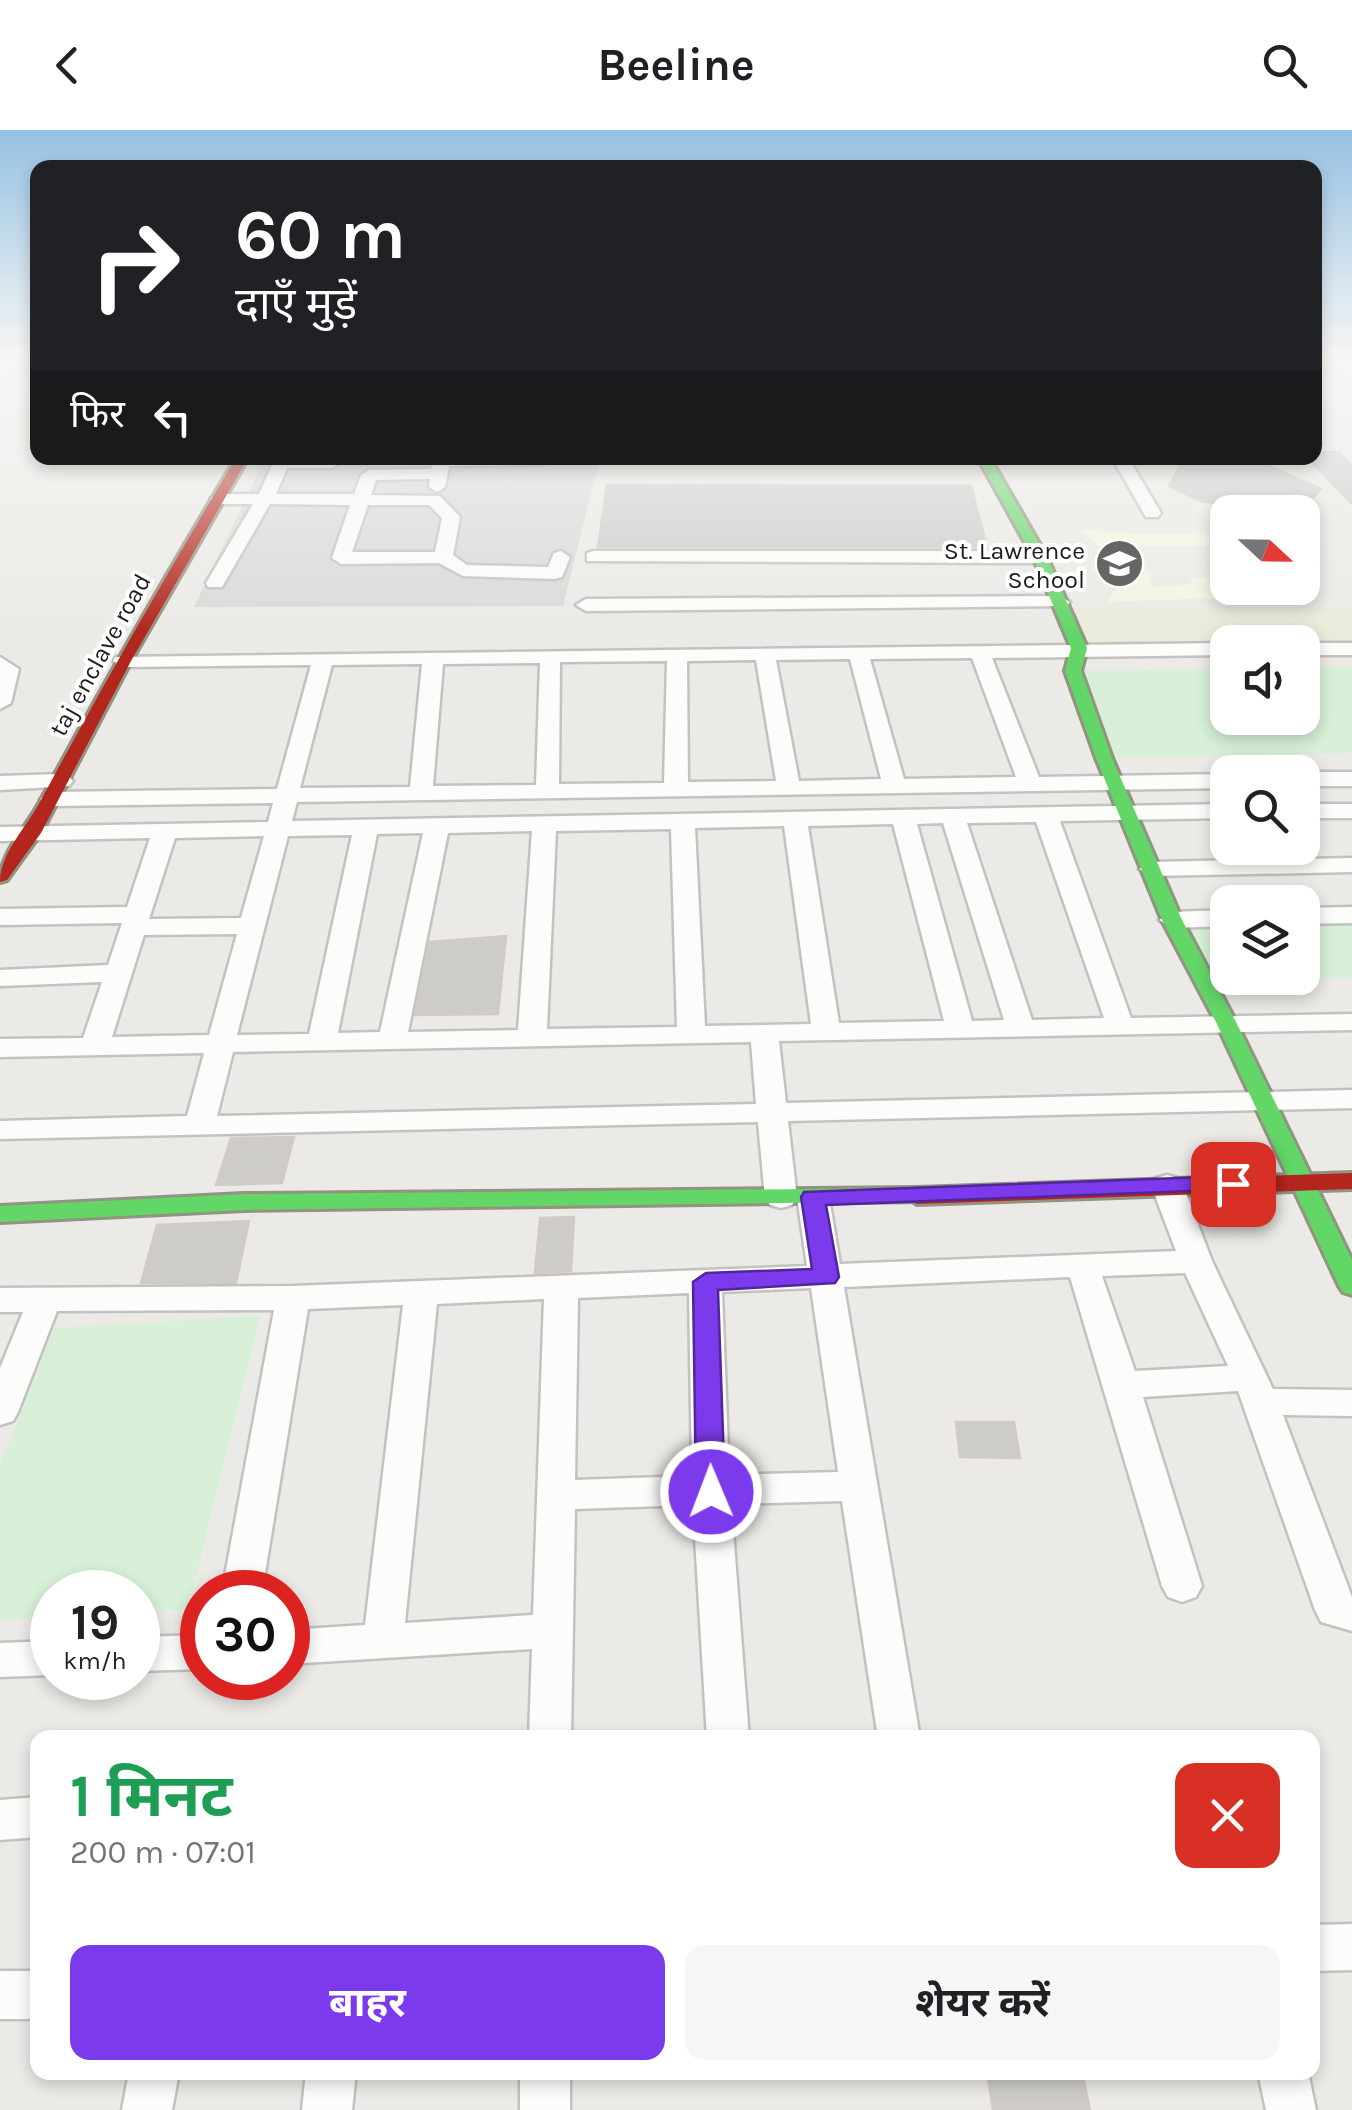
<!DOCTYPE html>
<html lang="hi">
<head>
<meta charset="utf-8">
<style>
	body { margin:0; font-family:Karla,"Noto Sans Devanagari",sans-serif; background:#f6f6f6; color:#202124; height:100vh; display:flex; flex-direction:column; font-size:38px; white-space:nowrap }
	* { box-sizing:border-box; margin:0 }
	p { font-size:32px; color:#757577 }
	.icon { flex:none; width:55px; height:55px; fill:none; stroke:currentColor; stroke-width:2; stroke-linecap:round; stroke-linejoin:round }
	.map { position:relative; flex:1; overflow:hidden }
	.details { position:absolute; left:30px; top:1600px; width:1290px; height:350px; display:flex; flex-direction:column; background:#fff; border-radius:20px; box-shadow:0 5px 15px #0003 }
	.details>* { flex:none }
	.banner { position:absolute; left:30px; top:30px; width:1292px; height:305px; border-radius:20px; box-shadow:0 5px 15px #0003; background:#202124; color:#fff; overflow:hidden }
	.needle { width:65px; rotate:112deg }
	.buttons { position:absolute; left:1210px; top:365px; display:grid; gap:20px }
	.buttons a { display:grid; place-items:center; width:110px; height:110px; border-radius:20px; background:#fff; box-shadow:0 5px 15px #0003; font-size:50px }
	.speed { position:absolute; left:30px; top:1440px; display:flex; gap:20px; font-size:50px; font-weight:700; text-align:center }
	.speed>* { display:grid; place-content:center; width:130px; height:130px; border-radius:50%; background:#fff; box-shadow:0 5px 15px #0003; line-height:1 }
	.speed small { font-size:25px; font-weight:400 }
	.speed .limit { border:15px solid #d22; background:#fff; color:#111 }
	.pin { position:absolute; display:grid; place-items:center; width:85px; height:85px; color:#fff; margin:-42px; border-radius:20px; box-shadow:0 5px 15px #0006 }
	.me { position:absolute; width:110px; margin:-55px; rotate:359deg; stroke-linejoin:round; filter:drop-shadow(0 0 8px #0008) }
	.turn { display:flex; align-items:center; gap:35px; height:210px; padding:0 40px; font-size:45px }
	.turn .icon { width:130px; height:130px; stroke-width:2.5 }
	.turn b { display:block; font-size:70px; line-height:85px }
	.then { display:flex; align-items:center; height:95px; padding:0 40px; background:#0003; gap:20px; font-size:38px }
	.round { display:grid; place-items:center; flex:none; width:105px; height:105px; border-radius:20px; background:#f6f6f6 }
	.head { display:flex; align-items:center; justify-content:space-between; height:170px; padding:0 40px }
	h1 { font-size:60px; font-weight:700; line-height:75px; color:#1e9e55 }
	.action { display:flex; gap:20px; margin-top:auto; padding:20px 40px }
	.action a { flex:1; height:115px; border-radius:20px; background:#7c3aed; color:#fff; font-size:40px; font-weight:700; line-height:115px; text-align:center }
	.action a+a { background:#f6f6f6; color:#202124 }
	header { display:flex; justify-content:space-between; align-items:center; height:130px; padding:0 40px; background:#fff; font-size:45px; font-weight:700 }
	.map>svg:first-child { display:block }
	.residential { fill:#dbd9d7 }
	.education { fill:#f4f4e2 }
	.farmland { fill:#eaebda }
	.park { fill:#d7f0d7 }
	.building { fill:#ceccc9; stroke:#cfccc8; stroke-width:2.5 }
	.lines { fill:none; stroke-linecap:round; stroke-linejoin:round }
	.street-casing { stroke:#c3c2c0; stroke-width:5 }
	.fast-casing { stroke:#929380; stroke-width:6 }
	.jam-casing { stroke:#929380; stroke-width:6 }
	.street { fill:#fcfcfb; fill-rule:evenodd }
	.fast { fill:#63d668; fill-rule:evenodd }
	.jam { fill:#b3261e; fill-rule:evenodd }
	.route { fill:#7c3aed; stroke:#51269a; stroke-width:2.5 }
	.labels { text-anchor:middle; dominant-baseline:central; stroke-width:8; stroke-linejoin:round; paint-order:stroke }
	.far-poi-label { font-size:25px; fill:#1d1d1d; stroke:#fff; text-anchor:end }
	.far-street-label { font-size:25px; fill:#1d1d1d; stroke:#fff }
</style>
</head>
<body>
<header><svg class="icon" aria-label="back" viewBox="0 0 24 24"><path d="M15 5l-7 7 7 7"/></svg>Beeline<svg class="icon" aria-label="search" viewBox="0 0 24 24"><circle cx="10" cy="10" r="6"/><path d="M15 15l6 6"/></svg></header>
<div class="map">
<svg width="1352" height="1980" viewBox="0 0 1352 1980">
	<rect width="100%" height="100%" fill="#eceae6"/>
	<path class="residential" d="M265,328H600L563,476L194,477Z"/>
	<path class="education" d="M1081,400L1161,405L1227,401V416H1130L1151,446V457L1193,454L1189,448L1226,447L1228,458H1308L1307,470L1243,467L1107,472L1117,458L1115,445L1099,439L1094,428L1104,421Z"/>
	<path class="farmland" d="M1352,477V513L1087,515L1071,478Z"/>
	<path class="park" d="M1303,537H1352V623L1106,628L1075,541L1227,539L1228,588H1302Z
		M1352,786V848L1213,852L1185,790L1227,789L1228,848H1302L1303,787Z
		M260,1186L188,1479L138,1482V1462H52V1487L0,1490V1335L54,1198Z"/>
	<path class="building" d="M1338,322L1352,336V374L1308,328H1315V323Z
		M1192,328H1251L1321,359L1304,378L1289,374L1253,379L1201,371L1169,356L1182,333Z
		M607,355L971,356L987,417H598Z
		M506,806L498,884L415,885L430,812Z
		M294,1007L282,1053L216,1055L231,1008Z
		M574,1087L571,1141L535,1143L540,1088Z
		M249,1091L236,1153H141L157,1095Z
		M956,1292H1014L1020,1328L960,1327Z
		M987,1942H1082L1090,1980H993Z"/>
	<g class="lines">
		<defs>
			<path id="street" d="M275,328H332L340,333L332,338H287L276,364H354L361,345L369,340L431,339L435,328H549V333L543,335L449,336L445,357L437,362L429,357L430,349L376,350L371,365L440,366L460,387L453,425L467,435L548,437L554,423L561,421L570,427L562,447L555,449L463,446L439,433L341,434L332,428L350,375L270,374L222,457H208L206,453L253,374H219L210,369L219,364H259ZM368,375H429L442,388L435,422H352Z
				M1118,331H1130L1161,383L1158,387H1146L1116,335Z
				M594,421H1040L1049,427L1040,433L587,431V423Z
				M1060,466L1070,472L1067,476L586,481L576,475L586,469Z
				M1228,513V525L992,528L1039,647L1228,644V658L297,672L292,691L1228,674V688L1060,691L1131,888L1352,884V900L779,911L786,973L1352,960V978L788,991L797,1068L792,1075L781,1078L770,1075L765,1068L758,992L0,1009V991L187,986L204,923L0,927V909L83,908L102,852L0,856V840L108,835L122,793L0,795V779L127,777L150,708L0,711V697L268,692L273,673L52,676L40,669L52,662L277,659L311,535L123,537L113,531L116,527ZM972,528L1016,647L904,649L870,529ZM850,529L881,649L799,651L776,530ZM756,530L776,651L688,652L687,531ZM667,531L664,653L559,654L560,532ZM540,533L536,655L433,656L443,534ZM422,534L410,657L300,658L332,535ZM1036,692L1104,888L1032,890L967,693ZM943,693L1004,890L972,891L917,694ZM893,694L944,891L839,893L808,696ZM784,696L811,894L705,896L695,698ZM671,699L677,897L547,899L556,701ZM532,701L518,900L408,902L448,703ZM423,703L380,902L338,903L377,704ZM352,705L309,904L237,905L288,706ZM264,706L241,788L149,789L175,708ZM237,804L209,905L112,907L144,805ZM751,912L756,974L217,986L233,922Z
				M1302,513H1352V525H1302Z
				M0,527L19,539L11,573L0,579Z
				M1300,642H1352V656H1302Z
				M61,644L69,646L73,651L69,656L0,660V646Z
				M1302,674H1352V688H1302Z
				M1352,728V742L1151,746L1139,739L1151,732Z
				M1352,777V793L1302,794V778Z
				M1228,780V796L1172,798L1159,790L1172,782Z
				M1167,1045L1178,1048L1183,1055L1212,1131L1273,1259L1352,1260V1286L1283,1285L1352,1467V1501L1321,1492L1315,1480L1238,1261L1143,1267L1202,1456L1196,1467L1182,1472L1168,1467L1162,1456L1070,1147L844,1157L920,1608H878L842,1371L731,1374L749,1608H707L693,1375L575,1379L571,1608H529L532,1519L288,1534V1500L365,1495L403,1175L308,1179L262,1462H222L274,1180L57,1181L18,1282L13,1291L0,1295V1238L23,1182H0V1158L293,1156L807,1136L797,1067L802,1060H824L829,1067L840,1134L1176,1121L1151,1055L1156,1048ZM1185,1143L1228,1236L1135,1241L1102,1146ZM811,1158L838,1342L729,1345L722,1162ZM689,1163L692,1346L575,1350L578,1168ZM544,1169L533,1485L405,1493L437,1174Z
				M202,1505V1539L138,1541V1507Z
				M52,1511V1545L0,1547V1513Z
				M38,1667V1707L0,1710V1670Z
				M1352,1794V1840L1312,1841V1795Z
				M0,1841H38V1889H0Z
				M129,1942H179L172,1980H122Z
				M306,1942H356L352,1980H302Z
				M520,1942H570V1980H520Z
				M1258,1942H1308L1316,1980H1266Z"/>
			<path id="fast" d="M978,328H990L1047,427L1087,518L1081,541L1112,628L1182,790L1236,892L1352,1130V1165L1343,1162L1339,1156L1216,892L1162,790L1096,628L1065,541L1071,518L1033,427Z
				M917,1058L925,1061L929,1066L925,1071L244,1080L0,1092V1076L244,1064Z"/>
			<path id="jam" d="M236,328H248L131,531L41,703L7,750L0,752C0,723 26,698 40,672C102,556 168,442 236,328Z
				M1352,1043V1059L917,1074L905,1066L917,1058Z"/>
		</defs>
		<use href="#street" class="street-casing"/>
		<use href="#fast" class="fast-casing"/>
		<use href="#jam" class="jam-casing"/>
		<use href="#street" class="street"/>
		<use href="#fast" class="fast"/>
		<use href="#jam" class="jam"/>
	</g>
	<linearGradient id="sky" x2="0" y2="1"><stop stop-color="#96c1e3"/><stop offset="0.45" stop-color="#f6f6f4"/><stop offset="1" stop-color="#f6f6f4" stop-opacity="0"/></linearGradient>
	<rect width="1352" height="503" fill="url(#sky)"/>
	<path class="route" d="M1233,1046L1241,1048L1245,1054L1241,1059L826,1075L839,1147L835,1153L718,1160L725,1362L721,1370L711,1373L701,1370L696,1362L693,1152L706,1143L812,1139L801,1067L804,1062Z"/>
	<defs>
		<symbol id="school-disc" viewBox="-11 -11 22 22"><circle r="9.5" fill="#656563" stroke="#fff"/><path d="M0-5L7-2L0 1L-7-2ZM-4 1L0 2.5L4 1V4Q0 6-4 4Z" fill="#fff"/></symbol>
	</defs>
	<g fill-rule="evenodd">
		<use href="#school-disc" x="1092" y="406" width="55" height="55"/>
	</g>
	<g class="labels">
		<g class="far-poi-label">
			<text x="1085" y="420">St. Lawrence<tspan x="1085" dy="29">School</tspan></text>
		</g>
		<g class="far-street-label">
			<text transform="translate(100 525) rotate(-61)">taj enclave road</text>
		</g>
	</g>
</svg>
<div class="buttons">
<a><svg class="needle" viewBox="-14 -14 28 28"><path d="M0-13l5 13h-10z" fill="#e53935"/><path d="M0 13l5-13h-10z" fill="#757577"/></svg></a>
<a><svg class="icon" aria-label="sound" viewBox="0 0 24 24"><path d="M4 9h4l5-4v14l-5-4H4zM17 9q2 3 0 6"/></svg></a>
<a><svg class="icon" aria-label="search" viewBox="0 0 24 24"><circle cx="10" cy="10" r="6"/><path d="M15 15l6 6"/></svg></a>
<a><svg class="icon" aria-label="layers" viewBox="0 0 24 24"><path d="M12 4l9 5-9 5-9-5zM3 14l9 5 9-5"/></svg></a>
</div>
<div class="speed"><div>19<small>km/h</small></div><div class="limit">30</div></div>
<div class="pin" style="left:1233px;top:1054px;background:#d93025"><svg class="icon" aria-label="arrive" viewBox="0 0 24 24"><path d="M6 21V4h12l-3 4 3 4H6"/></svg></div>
<svg class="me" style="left:711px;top:1362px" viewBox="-20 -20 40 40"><circle r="17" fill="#7c3aed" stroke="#fff" stroke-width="3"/><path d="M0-11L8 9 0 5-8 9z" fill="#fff"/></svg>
<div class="banner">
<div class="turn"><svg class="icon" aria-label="right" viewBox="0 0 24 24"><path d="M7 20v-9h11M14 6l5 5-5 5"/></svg><div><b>60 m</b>दाएँ मुड़ें</div></div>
<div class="then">फिर<svg class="icon" aria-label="left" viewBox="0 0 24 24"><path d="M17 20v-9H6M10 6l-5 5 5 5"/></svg></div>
</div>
<section class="details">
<div class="head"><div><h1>1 मिनट</h1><p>200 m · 07:01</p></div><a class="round" style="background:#d93025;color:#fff"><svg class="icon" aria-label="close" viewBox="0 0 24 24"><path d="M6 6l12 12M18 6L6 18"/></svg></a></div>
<div class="action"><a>बाहर</a><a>शेयर करें</a></div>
</section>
</div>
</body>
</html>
